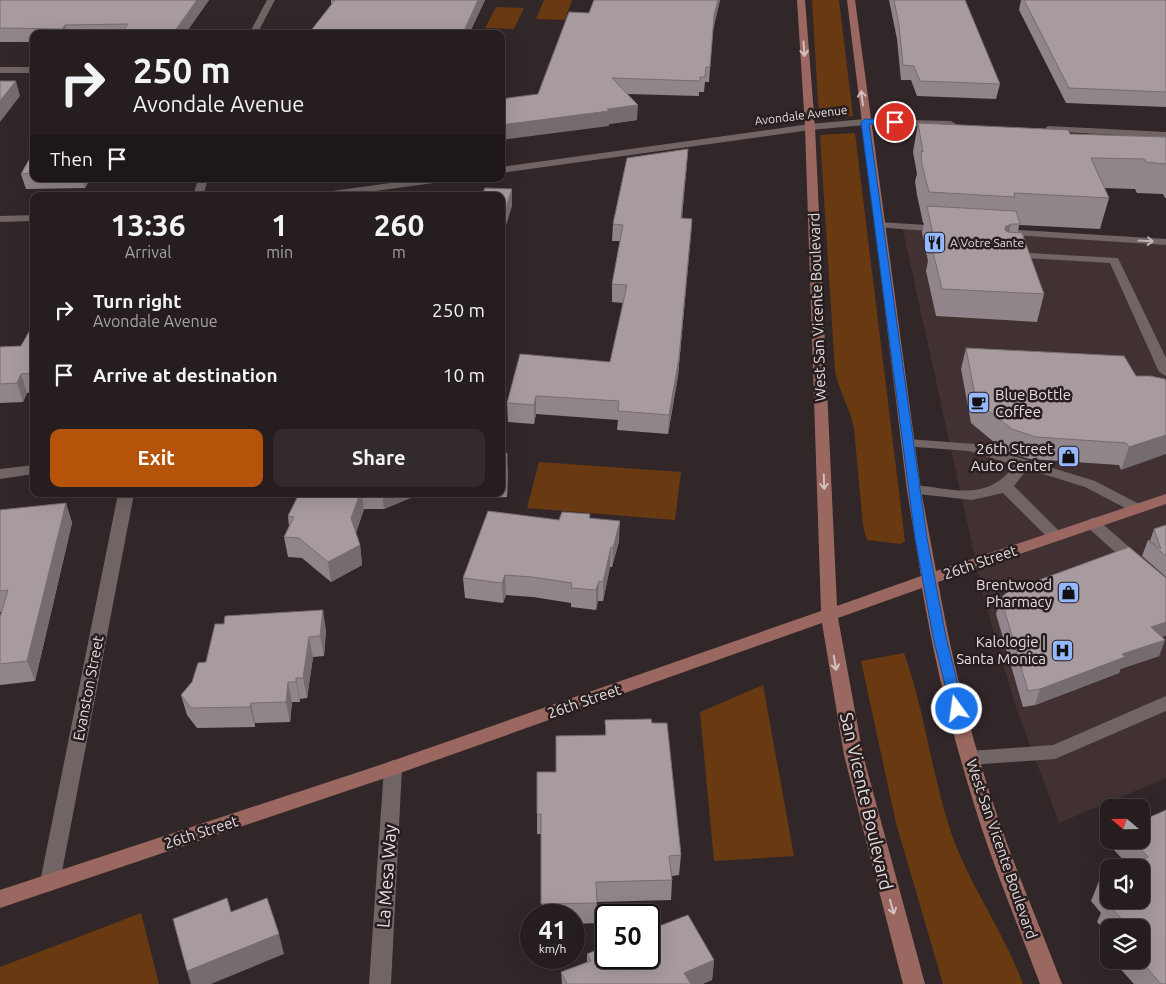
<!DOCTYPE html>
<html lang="en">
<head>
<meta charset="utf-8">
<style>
	body { margin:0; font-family:Ubuntu,sans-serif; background:#322a2b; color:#f1f3f6; height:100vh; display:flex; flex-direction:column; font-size:19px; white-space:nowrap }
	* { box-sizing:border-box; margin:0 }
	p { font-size:16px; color:#a4a2a4 }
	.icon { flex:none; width:28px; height:28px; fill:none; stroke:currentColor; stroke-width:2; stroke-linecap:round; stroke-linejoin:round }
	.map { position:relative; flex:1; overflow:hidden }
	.details { position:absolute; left:30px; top:192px; width:475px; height:305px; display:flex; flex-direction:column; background:#261d1e; border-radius:10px; box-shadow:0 5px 20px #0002,0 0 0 1px #423b3c }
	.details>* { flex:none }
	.banner { position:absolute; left:30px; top:30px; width:475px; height:152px; border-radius:10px; box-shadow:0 5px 20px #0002,0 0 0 1px #423b3c; background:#261d1e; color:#f1f3f6; overflow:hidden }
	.needle { width:32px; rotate:290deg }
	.fabs { position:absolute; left:1100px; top:799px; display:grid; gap:10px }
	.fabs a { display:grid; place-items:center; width:50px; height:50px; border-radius:10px; background:#261d1e; box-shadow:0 5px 20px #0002,0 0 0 1px #423b3c; font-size:25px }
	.speed { position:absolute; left:520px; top:904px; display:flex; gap:10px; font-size:25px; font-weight:700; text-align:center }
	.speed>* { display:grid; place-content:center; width:65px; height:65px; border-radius:50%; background:#261d1e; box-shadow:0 5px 20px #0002,0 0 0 1px #423b3c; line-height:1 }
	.speed small { font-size:12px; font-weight:400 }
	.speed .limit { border:2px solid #111; border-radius:8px; background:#fff; color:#111 }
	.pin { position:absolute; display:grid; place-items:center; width:42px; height:42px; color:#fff; margin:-21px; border:2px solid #fff; border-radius:50%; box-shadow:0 1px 5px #0007 }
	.me { position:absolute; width:55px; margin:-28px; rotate:346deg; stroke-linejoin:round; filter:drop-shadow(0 0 4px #0008) }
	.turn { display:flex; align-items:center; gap:18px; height:105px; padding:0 20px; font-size:22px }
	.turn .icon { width:65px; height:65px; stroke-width:2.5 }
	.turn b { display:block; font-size:35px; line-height:42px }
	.then { display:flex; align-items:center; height:48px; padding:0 20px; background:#0003; gap:10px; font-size:19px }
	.eta { display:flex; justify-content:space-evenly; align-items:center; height:85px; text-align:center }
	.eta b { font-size:30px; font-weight:700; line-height:35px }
	.primary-button { display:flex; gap:10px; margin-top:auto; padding:10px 20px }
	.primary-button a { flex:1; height:58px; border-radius:10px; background:#b45309; color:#fff; font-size:20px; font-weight:700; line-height:58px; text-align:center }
	.primary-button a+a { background:#322a2b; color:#f1f3f6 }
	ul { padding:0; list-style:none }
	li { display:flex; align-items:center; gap:15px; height:65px; padding:0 20px }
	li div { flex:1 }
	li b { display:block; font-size:19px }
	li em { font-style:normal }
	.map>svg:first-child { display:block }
	.built { fill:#413132 }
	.green { fill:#693911 }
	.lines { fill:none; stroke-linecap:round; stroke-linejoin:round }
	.lane { fill:#716465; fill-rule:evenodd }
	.street { fill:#716465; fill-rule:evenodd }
	.secondary { fill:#9a6860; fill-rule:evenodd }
	.wall { fill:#90858a }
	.shaded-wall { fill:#756c70 }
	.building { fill:#a79ba0; stroke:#756c70 }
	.oneway { stroke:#d2c0be }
	.oneway2 { stroke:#bcb3b4 }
	.route { fill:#1a73e8; stroke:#114b97 }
	.labels { text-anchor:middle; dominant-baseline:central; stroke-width:5; stroke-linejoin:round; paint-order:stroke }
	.far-street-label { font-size:12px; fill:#e5dede; stroke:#281e1f }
	.far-poi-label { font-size:12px; fill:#e5dede; stroke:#281e1f; text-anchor:start }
	.street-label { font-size:15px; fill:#e5dede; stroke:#281e1f }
	.poi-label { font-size:15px; fill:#e5dede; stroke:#281e1f; text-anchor:end }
	.near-street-label { font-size:18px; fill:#e5dede; stroke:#281e1f }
</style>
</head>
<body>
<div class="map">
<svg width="1166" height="984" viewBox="0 0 1166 984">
	<rect width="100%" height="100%" fill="#322728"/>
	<path class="built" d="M902,226L1166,239V778L1059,823L1016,707L984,599Z"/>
	<path class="green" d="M544,0H572L565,20L536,19Z
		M812,0H839L853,116L819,118Z
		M496,7L524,8L514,29L485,28Z
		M855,133L905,541L901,544L867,540L863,526L854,428C850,408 839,391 835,371L820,135Z
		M539,462L681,472L675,520L527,508Z
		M904,653C924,709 931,769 949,826C966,881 1003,929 1023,984H943L896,823L861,661Z
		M763,685L794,856L714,861L700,712Z
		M141,913L159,984H0V967Z"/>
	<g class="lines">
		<path class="lane" d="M879,222L942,226L948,229L942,232L875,227L873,225Z
			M1002,229L1166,239V245L998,234V230Z
			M1010,252L1118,258L1166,358V376L1159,372L1110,263L1006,257L1004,255Z
			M908,439L975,444L1095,481L1141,505L1144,508L1136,513L1131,511L1085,487L1027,469L1014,486L1064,536L1062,540H1050L1003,493L972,500L909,493L907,490C918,473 982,515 1014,465L969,451L903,446L901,443Z
			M1092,518L1097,519L1166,579V594L1160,592L1087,527L1084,523Z
			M1166,696V711L1055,759L970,765L963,763L961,758L963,753L970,751L1053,745Z"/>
		<path class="street" d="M267,0H275L257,34H249Z
			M0,67H34V73H0Z
			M865,119L951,121L956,124L951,127L865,125L810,130L501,173V167L810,124Z
			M1049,126L1166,132V138L1046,131V127Z
			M198,179H208L203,196H193Z
			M420,179H446L441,182L339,196H312L317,193Z
			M34,215V221L0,222V216Z
			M34,465V474L0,479V469Z
			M118,494H134L60,882L57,888L50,891L43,888L40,882Z
			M393,760L400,763L402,768L391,984H369L384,768L386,763Z"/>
		<path class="secondary" d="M797,0H805L815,127L837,606L921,576L907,490L847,0H855L921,490L936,571L1166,494V504L938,582C952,661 972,742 998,818C1017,874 1041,929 1062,984H1040C1019,928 996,873 978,817C954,742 935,665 922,588L838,618L863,755L925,984H903L844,755L822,623L400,773L0,908V890L386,763L821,611L805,127Z"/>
	</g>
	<path class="wall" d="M0,0H209L185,34H34V42H0Z
		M331,0H485L469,34H309L331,5Z
		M594,0H720L713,30L709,82H705L704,92H699V96L627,94L637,120L609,124V126L538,94L589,13Z
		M889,0H965L1000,84L996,99L917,96L911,80H901L897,39Z
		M1021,0H1166V107L1066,103L1019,10Z
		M918,123L1070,134L1166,137V198H1165L1163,194L1137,193L1135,189L1104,188L1109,198L1100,229L1019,225L1018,233L1044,294L1037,322L936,316L926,271L928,261L922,232L924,223H923L917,195L915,181L917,174L913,152Z
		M688,149L682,218L692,219L691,235L678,376L668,434L617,430L618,420L536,414L534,424L508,422L507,403L610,362L624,303L612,302V284L620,241H612L613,224Z
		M34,151V179H111H90L85,188L26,189L21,174Z
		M34,323V392L27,393L23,402L0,403V347L21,346Z
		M966,348L1136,376L1165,379L1121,470L1119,465L1030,459L1006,452L971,423L961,369Z
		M501,453L508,472L507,497L480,498L479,494H501Z
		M299,494H420L384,509H364L356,533L360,545L362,565L331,582L302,558L288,557L284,537L289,526L288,516Z
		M66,503L72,523L35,681L0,685V618L2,612H0V510Z
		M590,514V518L619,541L612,567H610L603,601H598L596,610L571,607V603L533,597L506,595L503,603L465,598L463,578L559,520Z
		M1166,525V577L1142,556L1148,540L1150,541L1154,529Z
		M1165,578H1166V635L1162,637L1165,640L1159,656L1120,669L1119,673L1035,705L1023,707L996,614L1001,598Z
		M326,630L324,656L313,657L307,698L300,699V702H292L290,722L255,723V727L197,728L187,715L181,695L192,682Z
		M605,720L652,723L681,855L679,875L672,876V880L671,900L597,902V923L574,924V915H542L541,834H537V814L556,772L605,735Z
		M1166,810V984H1134L1116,964L1118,960H1141V928H1109V934L1097,922L1101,913L1091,901L1099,881L1109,876V900H1141L1129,866L1114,850L1118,840H1141Z
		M587,954L714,960L712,980L702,984H562L561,972L587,962Z"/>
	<path class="shaded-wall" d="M197,0H209L185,34H174V32Z
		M478,0H485L469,34H463Z
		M718,0H720L713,30L709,82L714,16Z
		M65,25L67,34H63L62,29Z
		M16,81L20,96L0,122V101Z
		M638,105L637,120L609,124V126L501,140V125Z
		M688,149L687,165L680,235L681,218Z
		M82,179H90L85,188Z
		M512,189V206L501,242V223Z
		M692,219L678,376L668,434L669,415Z
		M1011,224L1005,250L999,253L1005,227Z
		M21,374L27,393L23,402L17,383Z
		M536,396V414L534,424V405Z
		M1166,435V454L1121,470L1129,447Z
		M507,453L508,472L507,497L506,478Z
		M360,494H362L364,509L354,537L351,518Z
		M382,494H420L384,509Z
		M66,503L72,523L35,681L27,661Z
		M620,521L619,541L612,567L613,548Z
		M360,545L362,565L331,582L328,562Z
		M611,547L610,567L603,601V582Z
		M505,575L506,595L503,603L502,583Z
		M599,581L598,601L596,610V590Z
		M323,610L326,630L324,656L320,636Z
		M1166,622V635L1145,643L1151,627Z
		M309,637L313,657L307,698L303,678Z
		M1165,640L1159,656L1120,669L1119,673L1035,705L1040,689L1122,654Z
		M296,678L300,699V702L296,682Z
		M288,682L292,702L290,722L286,702Z
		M251,703L255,723V727L250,707Z
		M279,934L284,954L211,984H191L187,971Z
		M714,960L712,980L702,984H683L684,973Z"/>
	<path class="building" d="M0,0H197L174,32L123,31L128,24L65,25L62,29L0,28Z
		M331,0H478L463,33L408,32L407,34L309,33L335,0Z
		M594,0H718L714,16L710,67H706L705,77H700V81L612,78L638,105L607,109L609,111L501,125V99L538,94L569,12L589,13Z
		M894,0H965L1000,84L920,81L914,66L903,65L899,25Z
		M1024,0H1166V92L1069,88Z
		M0,81H16L0,101Z
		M918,123L1068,130L1070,134L1166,137V164L1146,162L1144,159L1091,158L1109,198L1014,193L1015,197L929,192L922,165L921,151L923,152Z
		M688,149L681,218L692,219L679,358L669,415L618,411L619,401L536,396L534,405L507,403L520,354L610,362L627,285L612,284L623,225L613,224L627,158Z
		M34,151V173L21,174Z
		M485,188L512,189L501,223V196H481Z
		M927,206L1016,211L1020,224H1011L1005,227V230L1008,232L1022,233L1044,294L942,289L931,244H935Z
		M34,323V373L21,374L17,383L0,384V347L21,346Z
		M966,348L1124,356L1136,376H1150L1165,379L1166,381V435L1129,447L1126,443L1036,437L1012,429L976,401Z
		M501,453H507L506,478H501Z
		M299,494H360L351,518L360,545L328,562L299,538L284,537L294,517L288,516Z
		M66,503L27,661L0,664V617L8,590L0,591V510Z
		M488,511L559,520L562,512L590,514L589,518L620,521L613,548L611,547L603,582L599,581L596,590L571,588L572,583L532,577L505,575L502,583L463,578Z
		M1166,525V556L1148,540L1161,549L1154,529Z
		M1129,547L1166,578V622L1151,627L1165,640L1122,654L1125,657L1040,689L1028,691L1001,598L1013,587H1020Z
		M323,610L320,636L309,637L303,678H296V682H288L286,702L251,703L250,707L191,708L181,695L192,682L198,663L206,662L215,624H224L225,616Z
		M651,719L652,723H667L681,855L669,856L672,880L596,882L597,903L541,904V814H537V772H556V736L606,735L605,720Z
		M1166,810V984H1161L1140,960H1141V928H1130L1106,902L1110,900H1141V868H1126L1148,857L1132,840H1141V821Z
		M1109,876V892L1099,881Z
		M227,898L231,912L267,898L279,934L187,971L173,919Z
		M688,915L714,960L684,973L691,984H567L561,972L591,961L587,954L606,946V958H649V930Z"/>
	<defs><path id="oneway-shaft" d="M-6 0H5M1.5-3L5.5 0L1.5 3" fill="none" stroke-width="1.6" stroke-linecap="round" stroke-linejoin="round" transform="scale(1.25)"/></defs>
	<g class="oneway">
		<use href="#oneway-shaft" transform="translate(804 49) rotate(86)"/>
		<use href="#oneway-shaft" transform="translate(862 98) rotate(-97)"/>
		<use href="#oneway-shaft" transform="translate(824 482) rotate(88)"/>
		<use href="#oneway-shaft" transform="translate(835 663) rotate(80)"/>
		<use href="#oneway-shaft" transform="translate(892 907) rotate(74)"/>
	</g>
	<use class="oneway2" href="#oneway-shaft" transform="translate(1146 241) rotate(3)"/>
	<path class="route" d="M865,119L895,120L898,122L895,124H869L927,538L946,637L964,709L957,714L951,709L933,637L915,538L861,122Z"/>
	<defs>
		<symbol id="restaurant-square" viewBox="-11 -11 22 22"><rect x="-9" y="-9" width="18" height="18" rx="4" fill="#94b7fd" stroke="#281e1f"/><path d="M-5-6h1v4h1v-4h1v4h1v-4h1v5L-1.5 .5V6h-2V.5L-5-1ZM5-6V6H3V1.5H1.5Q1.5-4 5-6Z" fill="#111"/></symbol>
		<symbol id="cafe-square" viewBox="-11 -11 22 22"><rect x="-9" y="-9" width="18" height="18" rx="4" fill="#94b7fd" stroke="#281e1f"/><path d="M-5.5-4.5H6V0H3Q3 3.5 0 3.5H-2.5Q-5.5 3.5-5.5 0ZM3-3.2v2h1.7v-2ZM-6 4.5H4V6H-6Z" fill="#111"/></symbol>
		<symbol id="shop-square" viewBox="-11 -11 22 22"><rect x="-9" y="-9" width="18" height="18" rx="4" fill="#94b7fd" stroke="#281e1f"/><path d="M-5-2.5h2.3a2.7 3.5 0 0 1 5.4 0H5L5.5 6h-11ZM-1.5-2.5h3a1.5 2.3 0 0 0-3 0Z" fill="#111"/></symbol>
		<symbol id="hospital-square" viewBox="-11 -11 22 22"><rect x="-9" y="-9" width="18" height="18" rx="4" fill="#94b7fd" stroke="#281e1f"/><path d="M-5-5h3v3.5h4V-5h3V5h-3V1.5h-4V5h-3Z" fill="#111"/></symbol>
	</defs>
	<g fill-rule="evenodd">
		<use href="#restaurant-square" x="922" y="230" width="25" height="25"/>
		<use href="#cafe-square" x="966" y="390" width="25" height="25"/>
		<use href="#shop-square" x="1056" y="444" width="25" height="25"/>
		<use href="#shop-square" x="1056" y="580" width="25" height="25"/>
		<use href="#hospital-square" x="1050" y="638" width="25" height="25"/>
	</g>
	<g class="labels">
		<g class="far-street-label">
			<text transform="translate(801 115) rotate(-7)">Avondale Avenue</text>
		</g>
		<g class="far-poi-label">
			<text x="950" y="242">A Votre Sante</text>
		</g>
		<g class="street-label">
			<text transform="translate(817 307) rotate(-92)">West San Vicente Boulevard</text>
			<text transform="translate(980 562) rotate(-19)">26th Street</text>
			<text transform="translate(88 688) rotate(-79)">Evanston Street</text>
			<text transform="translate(584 701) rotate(-19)">26th Street</text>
			<text transform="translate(201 832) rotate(-18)">26th Street</text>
			<text transform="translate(1002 849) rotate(71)">West San Vicente Boulevard</text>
		</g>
		<g class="poi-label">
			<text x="995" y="394" text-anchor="start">Blue Bottle<tspan x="995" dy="17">Coffee</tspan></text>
			<text x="1053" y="448">26th Street<tspan x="1053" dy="17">Auto Center</tspan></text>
			<text x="1052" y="584">Brentwood<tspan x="1052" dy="17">Pharmacy</tspan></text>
			<text x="1046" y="641">Kalologie |<tspan x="1046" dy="17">Santa Monica</tspan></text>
		</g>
		<g class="near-street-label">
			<text transform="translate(867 801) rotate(77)">San Vicente Boulevard</text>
			<text transform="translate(386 876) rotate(-86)">La Mesa Way</text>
		</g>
	</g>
</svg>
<div class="fabs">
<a><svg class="needle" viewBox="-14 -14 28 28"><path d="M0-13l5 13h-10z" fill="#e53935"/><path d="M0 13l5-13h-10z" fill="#a4a2a4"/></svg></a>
<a><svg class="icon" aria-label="sound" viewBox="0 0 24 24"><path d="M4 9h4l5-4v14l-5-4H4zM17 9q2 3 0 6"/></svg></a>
<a><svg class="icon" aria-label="layers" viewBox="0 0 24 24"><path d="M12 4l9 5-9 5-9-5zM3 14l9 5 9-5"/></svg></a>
</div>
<div class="speed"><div>41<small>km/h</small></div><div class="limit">50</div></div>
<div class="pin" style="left:895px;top:122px;background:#d93025"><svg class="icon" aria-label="arrive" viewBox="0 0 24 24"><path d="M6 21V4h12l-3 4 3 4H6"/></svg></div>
<svg class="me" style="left:957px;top:709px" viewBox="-20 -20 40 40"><circle r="17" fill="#1a73e8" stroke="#fff" stroke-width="3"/><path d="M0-11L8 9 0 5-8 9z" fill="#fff"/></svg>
<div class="banner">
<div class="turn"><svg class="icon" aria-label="right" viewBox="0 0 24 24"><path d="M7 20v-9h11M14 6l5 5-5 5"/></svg><div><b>250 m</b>Avondale Avenue</div></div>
<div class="then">Then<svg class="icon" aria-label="arrive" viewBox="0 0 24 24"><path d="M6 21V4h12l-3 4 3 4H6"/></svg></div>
</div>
<section class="details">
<div class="eta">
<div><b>13:36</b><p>Arrival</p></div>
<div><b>1</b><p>min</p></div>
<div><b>260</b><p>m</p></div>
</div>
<ul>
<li><svg class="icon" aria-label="right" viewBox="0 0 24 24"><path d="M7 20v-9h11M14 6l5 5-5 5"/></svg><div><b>Turn right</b><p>Avondale Avenue</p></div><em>250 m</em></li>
<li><svg class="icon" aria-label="arrive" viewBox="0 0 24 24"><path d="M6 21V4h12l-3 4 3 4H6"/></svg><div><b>Arrive at destination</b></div><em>10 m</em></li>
</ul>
<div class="primary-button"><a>Exit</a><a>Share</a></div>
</section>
</div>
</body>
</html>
